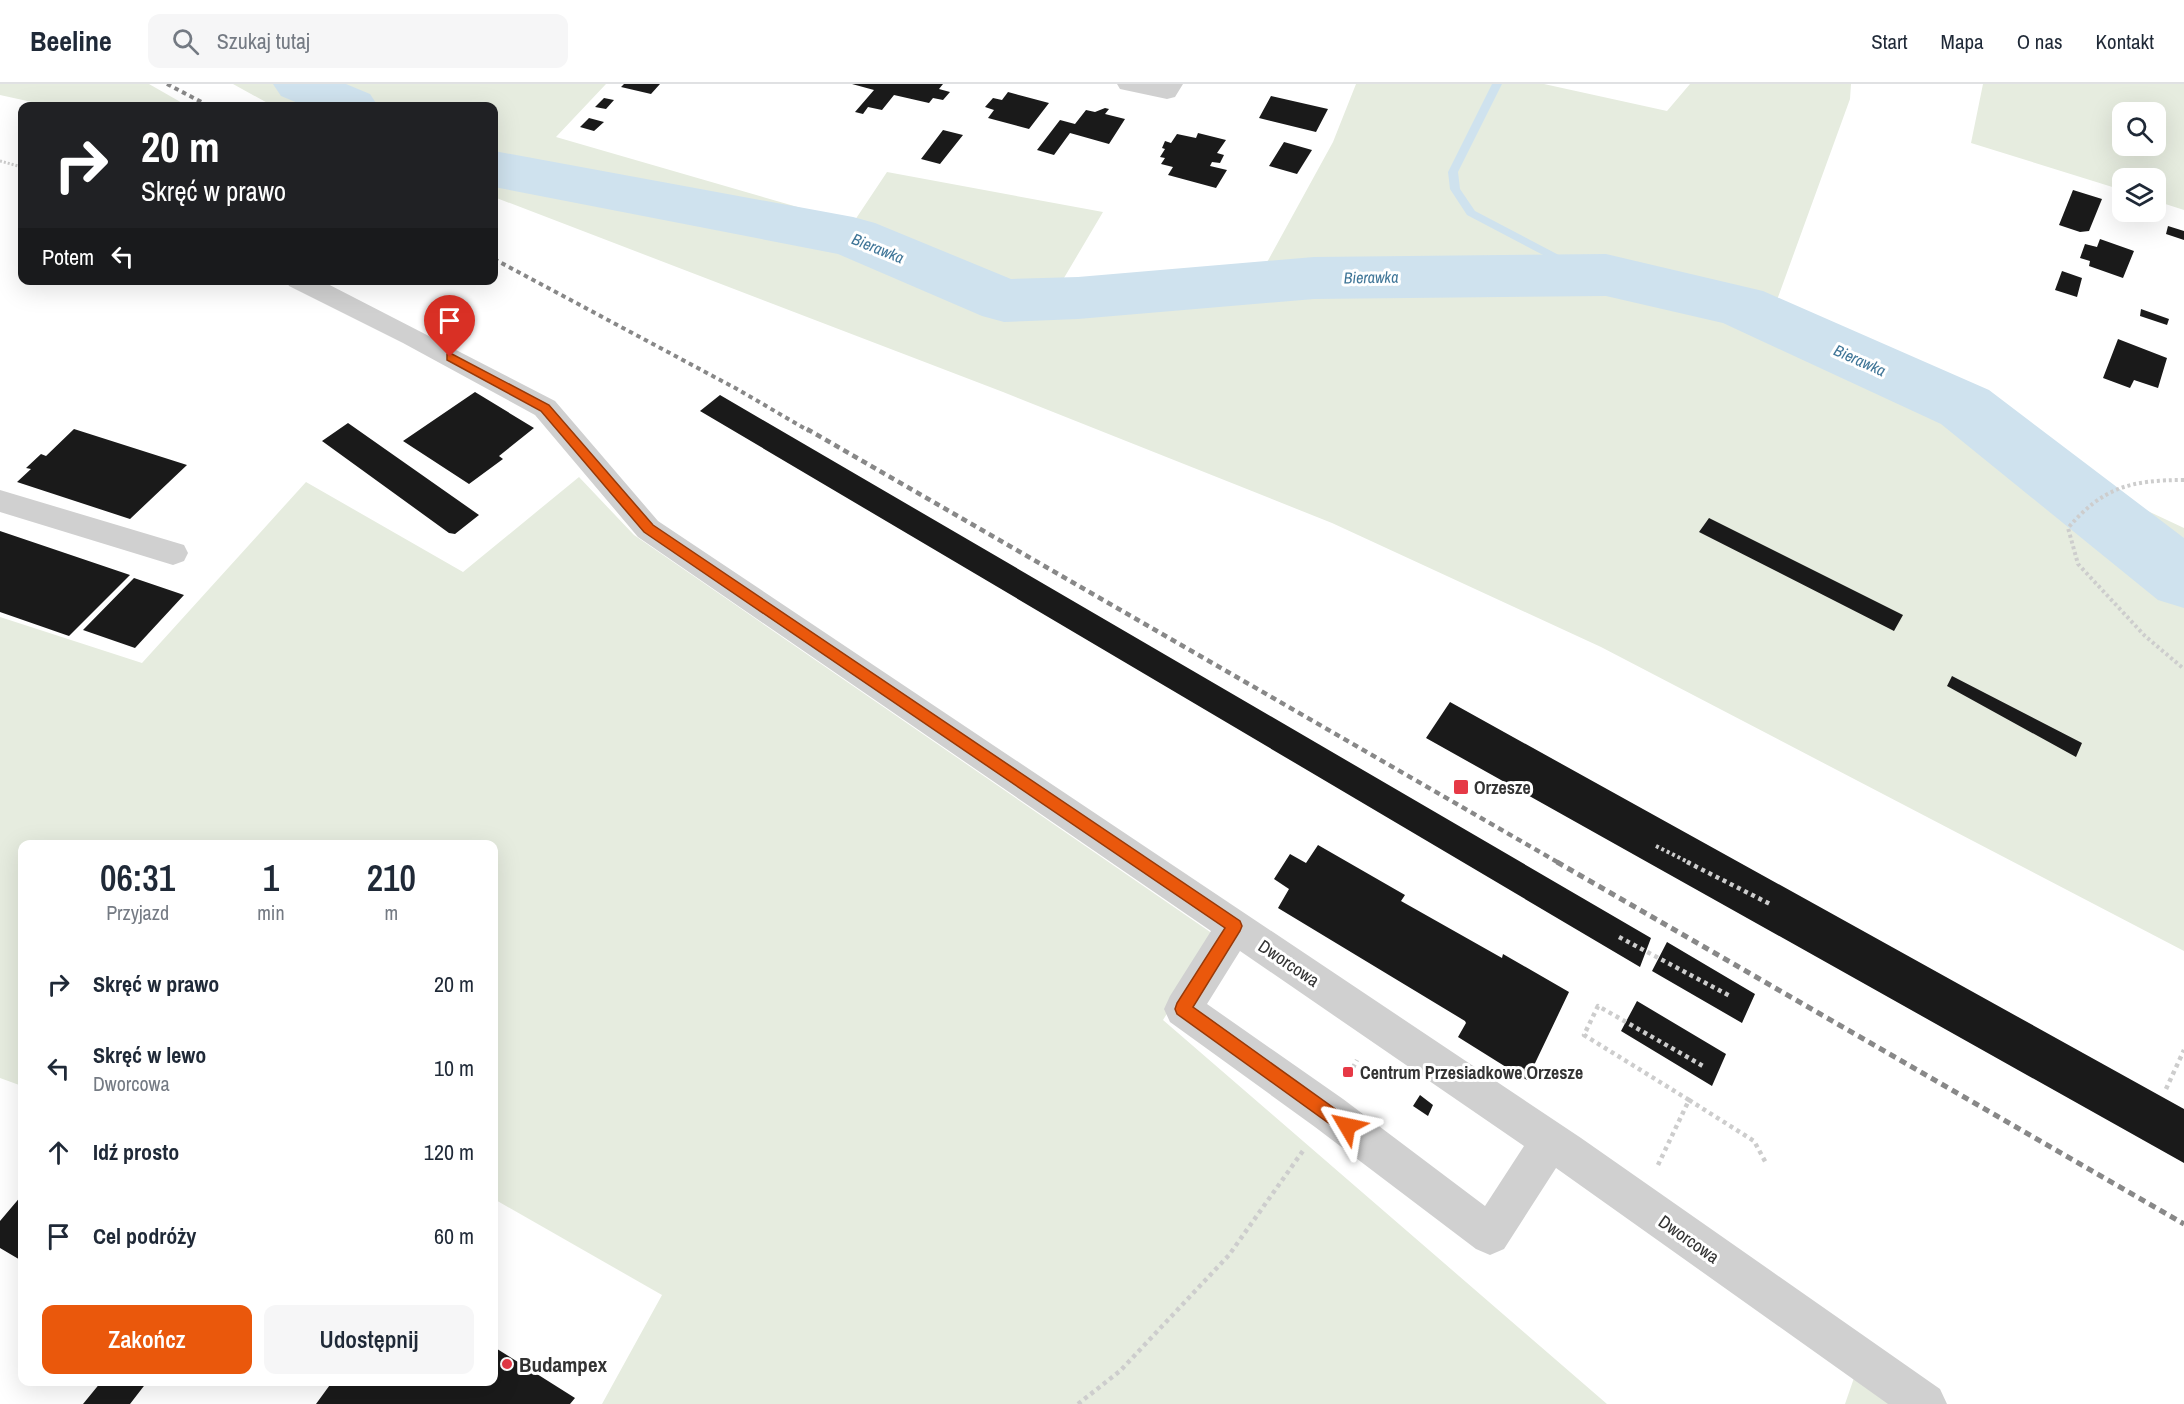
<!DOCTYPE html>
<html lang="pl">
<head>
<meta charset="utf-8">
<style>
	body { margin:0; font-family:"Archivo Narrow",sans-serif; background:#f6f6f7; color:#1f2937; height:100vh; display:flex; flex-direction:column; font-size:22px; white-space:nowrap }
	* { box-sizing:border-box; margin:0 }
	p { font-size:20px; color:#747a83 }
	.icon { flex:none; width:33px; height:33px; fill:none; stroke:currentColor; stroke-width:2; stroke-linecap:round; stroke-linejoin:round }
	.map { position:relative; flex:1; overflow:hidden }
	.details { position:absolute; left:18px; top:756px; width:480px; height:546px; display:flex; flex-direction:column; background:#fff; border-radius:12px; box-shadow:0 6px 24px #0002 }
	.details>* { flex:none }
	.hud { position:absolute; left:18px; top:18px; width:480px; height:183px; border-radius:12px; box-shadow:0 6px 24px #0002; background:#202124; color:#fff; overflow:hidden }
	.buttons { position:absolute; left:2112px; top:18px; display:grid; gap:12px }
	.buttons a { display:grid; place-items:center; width:54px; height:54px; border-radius:12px; background:#fff; box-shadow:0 6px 24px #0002; font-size:30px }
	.pin { position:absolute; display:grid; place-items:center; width:51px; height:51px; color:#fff; margin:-62px -26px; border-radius:50% 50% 50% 0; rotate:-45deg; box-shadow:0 0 6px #0007 }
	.pin .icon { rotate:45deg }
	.me { position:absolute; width:66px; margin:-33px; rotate:306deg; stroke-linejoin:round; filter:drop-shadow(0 0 4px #0008) }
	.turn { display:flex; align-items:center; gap:21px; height:126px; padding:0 24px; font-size:27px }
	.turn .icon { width:78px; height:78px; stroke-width:2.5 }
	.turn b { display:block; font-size:42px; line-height:51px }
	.then { display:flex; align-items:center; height:57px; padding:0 24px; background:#0003; gap:12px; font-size:22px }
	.eta { display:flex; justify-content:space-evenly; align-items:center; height:102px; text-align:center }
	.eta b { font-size:36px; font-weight:600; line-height:42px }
	.primary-button { display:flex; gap:12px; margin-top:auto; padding:12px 24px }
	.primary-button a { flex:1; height:69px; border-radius:12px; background:#ea580c; color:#fff; font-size:24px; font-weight:600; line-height:69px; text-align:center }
	.primary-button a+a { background:#f6f6f7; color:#1f2937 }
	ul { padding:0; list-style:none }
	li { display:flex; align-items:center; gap:18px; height:84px; padding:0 24px }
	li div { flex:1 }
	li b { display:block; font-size:22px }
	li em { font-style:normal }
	header { display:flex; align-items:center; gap:36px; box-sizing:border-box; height:84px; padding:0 30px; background:#fff; border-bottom:2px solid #e0e1e3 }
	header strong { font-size:28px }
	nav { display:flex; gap:33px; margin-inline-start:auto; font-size:21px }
	.search { width:420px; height:54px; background:#f6f6f7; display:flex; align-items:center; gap:15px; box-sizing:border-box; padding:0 21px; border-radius:12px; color:#747a83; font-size:22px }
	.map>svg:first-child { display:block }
	.green { fill:#e6ecdf; fill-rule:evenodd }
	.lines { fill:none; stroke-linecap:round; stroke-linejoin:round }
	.stream { fill:#cfe2ee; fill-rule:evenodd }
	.river { fill:#cfe2ee; fill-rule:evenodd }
	.building { fill:#1a1a1a }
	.path-far2 { stroke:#cdcdcd; stroke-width:3; stroke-dasharray:2 2; stroke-linecap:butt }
	.path-far1 { stroke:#cdcdcd; stroke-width:4; stroke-dasharray:3 3; stroke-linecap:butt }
	.path { stroke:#cdcdcd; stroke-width:4.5; stroke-dasharray:4 4; stroke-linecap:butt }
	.minor { fill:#d0d0d0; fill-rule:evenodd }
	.rail-far2 { stroke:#888; stroke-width:4; stroke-dasharray:4.5 4; stroke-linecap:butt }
	.rail-far1 { stroke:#888; stroke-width:4.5; stroke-dasharray:6 4.5; stroke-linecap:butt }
	.rail { stroke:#888; stroke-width:5; stroke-dasharray:7 5; stroke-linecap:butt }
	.route { fill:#ea580c; stroke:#983908; stroke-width:1.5 }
	.poi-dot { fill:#e63946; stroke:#fff; stroke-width:2 }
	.labels { text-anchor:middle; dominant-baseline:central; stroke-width:6; stroke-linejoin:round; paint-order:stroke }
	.far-water-label { font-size:16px; font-style:italic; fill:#3f7597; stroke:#fff }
	.poi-label { font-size:18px; font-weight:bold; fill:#333; stroke:#fff; text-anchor:start }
	.street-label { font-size:18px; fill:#333; stroke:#fff }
	.near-poi-label { font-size:21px; font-weight:bold; fill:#333; stroke:#fff; text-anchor:start }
</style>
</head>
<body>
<header>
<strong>Beeline</strong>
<div class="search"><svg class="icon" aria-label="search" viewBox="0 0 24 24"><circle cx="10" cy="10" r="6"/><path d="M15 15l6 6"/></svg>Szukaj tutaj</div>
<nav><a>Start</a><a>Mapa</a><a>O nas</a><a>Kontakt</a></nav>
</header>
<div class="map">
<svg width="2184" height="1320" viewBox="0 0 2184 1320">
	<rect width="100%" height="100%" fill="#fff"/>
	<path class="green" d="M0,0H149L184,20L179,22H50L0,11Z
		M233,0H606L556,53L853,139L887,88L1103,128L1061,199L1265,182L1333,58L1356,0H1544L1667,27L1690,0H1851L1850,15L1773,227L1991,325L2120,414L2184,444V867L1601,563L1332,439L1003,308L494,113V22H273Z
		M1983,0H2184V126L2156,117V94H2122V106L1971,59ZM2122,28H2156V62H2122Z
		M579,393L634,451L1216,852L1163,936L1607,1320H602L662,1211L494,1115V760H22V1002L0,994V533L142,579L306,398L463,488Z
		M1854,1294L1890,1320H1845Z"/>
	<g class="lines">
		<path class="stream" d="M1492,0H1502L1458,88L1460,105L1475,127L1593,189V193H1585L1467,131L1450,105L1448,88Z"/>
		<path class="river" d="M273,0H346L370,10L378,22H305L281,12Z
			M494,67L853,133L875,139L1011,195L1078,193L1314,173L1606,170L1763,207L1989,306L2184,454V524L2158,516L1941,340L1723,239L1606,212L1314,215L1078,235L1004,238L982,232L838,170L494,103Z"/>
	</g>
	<path class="building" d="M624,0H660L651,10L621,3Z
		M852,0H943L939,5L950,8L943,16L933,14L929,19L894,11L882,26L868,23L863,30L855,28L874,6Z
		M1008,8L1049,19L1029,45L988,34L994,26L985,23L993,14L1002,16Z
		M1271,12L1328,25L1316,48L1259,34Z
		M604,14L614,16L606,25L595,23Z
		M1105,24L1109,25L1105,30L1125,35L1109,60L1070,49L1054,71L1037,66L1060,36L1075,40L1086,26L1095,28Z
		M589,34L604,38L594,47L580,43Z
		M943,46L963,51L940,80L921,75Z
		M1198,49L1226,56L1217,69L1224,71L1220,79L1212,78L1210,82L1227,86L1216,104L1168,91L1173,83L1161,80L1165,74L1160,73L1165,65L1162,64L1165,57L1171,59L1177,50L1196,54Z
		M1284,58L1312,66L1297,90L1269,82Z
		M2073,106L2102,115L2089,147L2080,148L2059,141Z
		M2168,142L2184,147V156L2166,150Z
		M2100,155L2134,167L2123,194L2089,182L2090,177L2080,174L2085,160L2097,163Z
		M2062,187L2082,194L2077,213L2055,206Z
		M2141,225L2169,235L2167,241L2140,232Z
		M2118,255L2167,274L2158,304L2134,296L2130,304L2103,294Z
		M475,308L534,344L499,372L503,375L469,400L403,357Z
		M720,311L1651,854L1640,883L700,327Z
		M348,339L385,365L479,431L455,450L449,449L322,357Z
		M74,345L187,381L130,435L17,398L31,385L26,384L41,370L46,372Z
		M1709,434L1903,531L1894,547L1699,448Z
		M0,447L130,491L69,552L0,528Z
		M134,494L184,511L135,564L83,546Z
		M1952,592L2082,659L2076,673L1947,602Z
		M1450,618L2184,1025V1079L1426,654Z
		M1318,761L1405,811L1401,817L1502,874L1503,870L1569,908L1527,996L1458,953L1466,939L1465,937L1278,824L1289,805L1274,795L1290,770L1306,779Z
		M1667,858L1755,910L1742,939L1652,887Z
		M1637,917L1726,970L1712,1002L1621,947Z
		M1420,1011L1433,1021L1428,1032L1413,1022Z
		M22,1111V1177L0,1164V1137Z
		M494,1263L575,1314L570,1320H316L332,1298H494Z
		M101,1298H147L130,1320H83Z"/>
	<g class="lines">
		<path class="path-far2" d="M0,77L22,83"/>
		<path class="path-far1" d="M2184,396C2131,396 2103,403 2068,444L2078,480L2145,552L2184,585
			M1656,762L1690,779"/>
		<path class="path" d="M1687,778L1770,820
			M1619,853L1732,913
			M1349,991L1357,976
			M2166,1005L2184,966
			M1689,1016L1584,951L1598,922L1703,982
			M1658,1081L1689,1016L1754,1057L1766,1079
			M1078,1320L1120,1287L1229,1171L1305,1064"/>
		<path class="minor" d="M1117,0H1183L1175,13L1167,15L1120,5Z
			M286,196H320L555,317L658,437L1581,1054L1940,1305L1947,1320H1888L1556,1084L1504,1165L1490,1171L1476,1165L1315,1043L1170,938L1164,925L1170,912L1211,847L638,453L535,331L403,259L289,202ZM1240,867L1524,1062L1485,1122L1343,1015L1207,920Z
			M0,406L184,461L188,469L184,477L173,481L0,428Z"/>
		<path class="rail-far2" d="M167,0L209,22
			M494,175L737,305L809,347"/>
		<path class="rail-far1" d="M807,345L1559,779"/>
		<path class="rail" d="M1557,778L2184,1140"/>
	</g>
	<path class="route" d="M450,269L549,321L653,441L1240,837L1242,842L1240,847L1193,923L1352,1037L1355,1042L1352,1048L1347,1050L1341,1048L1177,930L1175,925L1177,919L1225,844L644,448L541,327L447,276V270Z"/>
	<g class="poi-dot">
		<rect x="1453" y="695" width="16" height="16" rx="3"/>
		<rect x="1342" y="982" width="12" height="12" rx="3"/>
		<circle cx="507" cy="1280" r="6"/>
	</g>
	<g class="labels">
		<g class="far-water-label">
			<text transform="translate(878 164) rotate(22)">Bierawka</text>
			<text transform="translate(1371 193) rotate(-1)">Bierawka</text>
			<text transform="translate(1860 276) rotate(24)">Bierawka</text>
		</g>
		<g class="poi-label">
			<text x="1474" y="703">Orzesze</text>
			<text x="1360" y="988">Centrum Przesiadkowe Orzesze</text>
		</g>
		<g class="street-label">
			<text transform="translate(1289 879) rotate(34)">Dworcowa</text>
			<text transform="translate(1689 1155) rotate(35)">Dworcowa</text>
		</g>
		<g class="near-poi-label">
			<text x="519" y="1280">Budampex</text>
		</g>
	</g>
</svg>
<div class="buttons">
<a><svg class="icon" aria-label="search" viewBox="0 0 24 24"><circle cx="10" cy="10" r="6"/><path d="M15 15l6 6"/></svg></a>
<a><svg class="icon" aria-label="layers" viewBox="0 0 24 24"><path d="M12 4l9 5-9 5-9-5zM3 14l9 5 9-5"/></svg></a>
</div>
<div class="pin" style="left:450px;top:273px;background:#d93025"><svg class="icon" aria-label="arrive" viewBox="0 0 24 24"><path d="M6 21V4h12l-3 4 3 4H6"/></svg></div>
<svg class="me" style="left:1347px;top:1042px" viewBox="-20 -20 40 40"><path d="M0-17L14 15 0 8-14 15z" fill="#ea580c" stroke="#fff" stroke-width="4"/></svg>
<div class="hud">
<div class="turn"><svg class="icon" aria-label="right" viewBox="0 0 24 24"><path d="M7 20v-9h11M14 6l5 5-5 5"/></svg><div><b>20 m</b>Skręć w prawo</div></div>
<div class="then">Potem<svg class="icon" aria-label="left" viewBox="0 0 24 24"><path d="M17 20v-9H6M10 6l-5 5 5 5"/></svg></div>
</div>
<section class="details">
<div class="eta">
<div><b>06:31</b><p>Przyjazd</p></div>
<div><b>1</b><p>min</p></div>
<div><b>210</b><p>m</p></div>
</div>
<ul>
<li><svg class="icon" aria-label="right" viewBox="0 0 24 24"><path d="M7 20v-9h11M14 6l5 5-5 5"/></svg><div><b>Skręć w prawo</b></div><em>20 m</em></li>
<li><svg class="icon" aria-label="left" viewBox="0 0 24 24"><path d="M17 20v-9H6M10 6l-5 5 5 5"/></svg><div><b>Skręć w lewo</b><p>Dworcowa</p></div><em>10 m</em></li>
<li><svg class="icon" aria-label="ahead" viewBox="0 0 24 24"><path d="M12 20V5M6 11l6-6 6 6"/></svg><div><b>Idź prosto</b></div><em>120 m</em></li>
<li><svg class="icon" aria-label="arrive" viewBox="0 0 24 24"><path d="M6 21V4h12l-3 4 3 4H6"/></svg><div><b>Cel podróży</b></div><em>60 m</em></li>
</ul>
<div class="primary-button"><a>Zakończ</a><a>Udostępnij</a></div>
</section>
</div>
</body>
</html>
